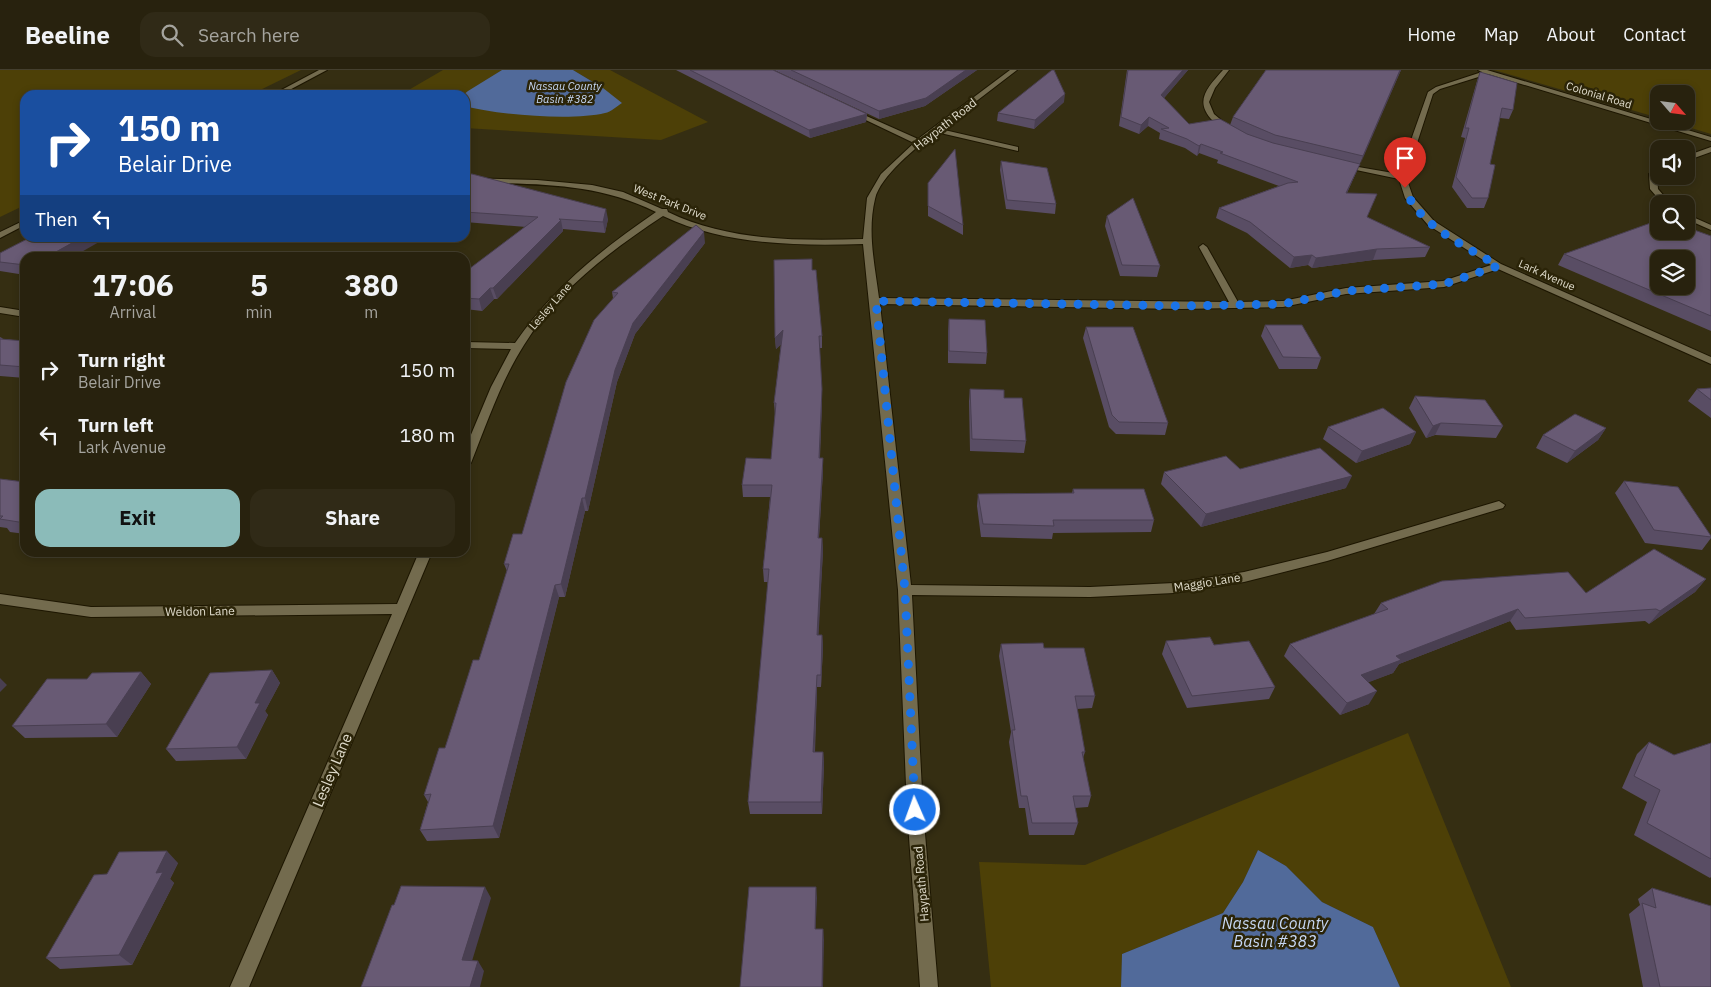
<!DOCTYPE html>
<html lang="en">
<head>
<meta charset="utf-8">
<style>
	body { margin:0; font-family:"IBM Plex Sans",sans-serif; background:#302a17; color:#f1f3f6; height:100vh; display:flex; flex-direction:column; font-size:19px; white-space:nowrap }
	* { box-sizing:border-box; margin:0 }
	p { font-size:16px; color:#a5a49e }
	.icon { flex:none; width:28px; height:28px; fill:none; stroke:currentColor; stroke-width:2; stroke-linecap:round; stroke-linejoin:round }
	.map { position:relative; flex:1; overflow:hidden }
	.details { position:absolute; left:20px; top:182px; width:450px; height:305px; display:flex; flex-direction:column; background:#28220e; border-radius:15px; box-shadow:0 2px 8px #0003,0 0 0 1px #443f2e }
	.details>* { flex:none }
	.hud { position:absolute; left:20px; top:20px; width:450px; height:152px; border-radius:15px; box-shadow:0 2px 8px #0003,0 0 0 1px #443f2e; background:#1a4fa0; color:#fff; overflow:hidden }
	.needle { width:32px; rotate:118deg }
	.fabs { position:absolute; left:1650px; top:15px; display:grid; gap:10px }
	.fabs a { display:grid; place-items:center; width:45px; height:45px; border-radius:10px; background:#28220e; box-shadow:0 2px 8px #0003,0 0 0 1px #443f2e; font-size:25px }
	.pin { position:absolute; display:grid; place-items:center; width:42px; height:42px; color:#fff; margin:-51px -21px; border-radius:50% 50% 50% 0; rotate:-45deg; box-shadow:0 0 5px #0007 }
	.pin .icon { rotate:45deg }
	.me { position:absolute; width:55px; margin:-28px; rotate:358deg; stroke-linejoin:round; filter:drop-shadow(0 0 4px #0008) }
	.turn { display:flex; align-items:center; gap:18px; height:105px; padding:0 15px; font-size:22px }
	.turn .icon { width:65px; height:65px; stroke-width:2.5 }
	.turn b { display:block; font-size:35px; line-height:42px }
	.then { display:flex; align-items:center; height:48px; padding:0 15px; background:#0003; gap:10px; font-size:19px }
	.eta { display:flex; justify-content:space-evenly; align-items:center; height:85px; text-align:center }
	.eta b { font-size:30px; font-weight:800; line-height:35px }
	.primary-button { display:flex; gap:10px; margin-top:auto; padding:10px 15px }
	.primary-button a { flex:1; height:58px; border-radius:15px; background:#8bbbb9; color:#111; font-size:20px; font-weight:800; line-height:58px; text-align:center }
	.primary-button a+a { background:#302a17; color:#f1f3f6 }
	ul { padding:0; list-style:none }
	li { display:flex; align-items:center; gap:15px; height:65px; padding:0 15px }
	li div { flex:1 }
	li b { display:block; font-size:19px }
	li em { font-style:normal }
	header { display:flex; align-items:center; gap:30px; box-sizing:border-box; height:70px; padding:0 25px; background:#28220e; border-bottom:1px solid #443f2e }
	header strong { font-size:24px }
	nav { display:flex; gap:28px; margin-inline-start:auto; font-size:18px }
	.search { width:350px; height:45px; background:#302a17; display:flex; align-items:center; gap:12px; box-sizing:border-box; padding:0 18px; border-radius:15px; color:#a5a49e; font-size:19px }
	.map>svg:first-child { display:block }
	.green { fill:#4d4007 }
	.water { fill:#516a9a }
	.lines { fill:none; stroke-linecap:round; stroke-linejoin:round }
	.minor-casing { stroke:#1d1600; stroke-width:2 }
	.minor { fill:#736b4e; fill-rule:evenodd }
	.wall { fill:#594d64 }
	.shaded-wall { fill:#493f51 }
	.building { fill:#685a74; stroke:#493f51; fill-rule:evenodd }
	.route { stroke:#1a73e8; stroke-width:9; stroke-dasharray:0 16.2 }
	.labels { text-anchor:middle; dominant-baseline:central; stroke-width:5; stroke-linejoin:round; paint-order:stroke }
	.far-water-label { font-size:11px; font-style:italic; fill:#c7d8f5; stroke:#2b2408 }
	.far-street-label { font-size:11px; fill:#e0dccc; stroke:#2b2408 }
	.street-label { font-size:12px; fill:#e0dccc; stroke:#2b2408 }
	.near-street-label { font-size:15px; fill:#e0dccc; stroke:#2b2408 }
	.near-water-label { font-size:16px; font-style:italic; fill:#c7d8f5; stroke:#2b2408 }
</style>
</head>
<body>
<header>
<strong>Beeline</strong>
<div class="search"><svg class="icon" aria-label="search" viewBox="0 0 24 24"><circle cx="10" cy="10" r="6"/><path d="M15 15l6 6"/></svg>Search here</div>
<nav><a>Home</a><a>Map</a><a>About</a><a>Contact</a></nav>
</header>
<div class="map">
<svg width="1711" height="917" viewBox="0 0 1711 917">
	<rect width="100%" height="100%" fill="#352e12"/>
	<path class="green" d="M0,0H301L250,25H25V135L0,147Z
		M443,0H502L463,25H400Z
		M573,0H610L708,52L661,70L465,58V36L520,44L603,18Z
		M1494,0H1711V64L1668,51H1686V24H1659V48Z
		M1408,663L1511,917H1400L1373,857L1322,832L1286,796L1258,780L1243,812L1223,843L1122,884L1121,917H991L979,792L1085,795Z"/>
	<path class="water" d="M502,0H573L603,18L622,33C617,36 611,42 605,43C573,51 497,45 465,36V25H463L468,21Z
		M1258,780L1286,796L1322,832L1373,857L1400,917H1121L1122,884L1223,843L1243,812Z"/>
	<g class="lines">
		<defs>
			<path id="minor" d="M319,0H327L280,25H272Z
				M1010,0H1017L940,59L1018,77V81L936,62C917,77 880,106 875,129C867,162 875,196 879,228L1229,232L1199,177L1203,174L1207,177L1238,232L1283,231L1346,218L1443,211L1491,195L1428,155L1405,128L1399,109L1337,96L1341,94L1399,104L1428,22L1436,17L1482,2L1478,0H1487L1711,67V71L1488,4L1440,19L1433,24L1406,107L1413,127L1434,151L1501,194L1711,287V294L1498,199L1444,217L1346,224L1283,237L1182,239L880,234L911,515L1090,517L1174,513L1244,502L1327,482L1499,431L1505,435L1503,438L1327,491L1244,512L1174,523L1090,527L912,525L923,740L938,917H920L907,740L898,520L863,174C796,176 724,175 663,146C610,181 558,220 524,275C501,311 487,353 471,393L465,397V379L491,317L511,279L465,278V272L515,273C553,218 602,179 656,142C592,111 535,115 465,112V108L537,110L592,115L623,122L662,139H667L668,142C728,171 797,171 863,169L867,128L881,104L914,73L849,42V40H853L918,69Z
				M1223,0H1229L1215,18L1209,32L1214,44L1233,60L1230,62C1224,60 1218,55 1213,51C1193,31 1208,17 1223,0Z
				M1711,77V82L1686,91V86Z
				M1659,99V104L1657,105L1658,119L1671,134H1663L1650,119L1649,104Z
				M1686,144L1711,155V160L1686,149Z
				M25,150V155L0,168V162Z
				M0,237L25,241V247L0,243Z
				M419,482H432L249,917H230L392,544L91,547L0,534V524L91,537L397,534Z"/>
		</defs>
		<use href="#minor" class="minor-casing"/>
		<use href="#minor" class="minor"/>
	</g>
	<path class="wall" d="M676,0H773L867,44L866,52L810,68Z
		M774,0H977L925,36L879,49Z
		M1127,0H1188L1164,28L1189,54L1230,55L1233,47L1266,0H1401L1347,123L1377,124L1367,147L1430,177L1425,187L1373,190L1312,198L1308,195L1290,198L1247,163L1216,148L1219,138L1279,116L1217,93L1218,90L1199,83L1197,86L1185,78L1159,69L1160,63L1148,56L1139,64L1119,56Z
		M1480,2L1513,40L1509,49L1500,48L1490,94L1488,128L1484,138H1467L1452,117L1465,68L1461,67L1477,11Z
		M1064,32L1034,59L997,51L998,43Z
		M1001,91L1056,134L1055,144L1006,139L1000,100Z
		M465,104L608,149L605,163L563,159V161L497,229H494L482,241L465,239V202L526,157L465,152Z
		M928,113L963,155V165L928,146Z
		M1107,146L1160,196L1157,207L1120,206L1105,156Z
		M1711,166V261L1558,195L1564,184Z
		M705,173L635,264L617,312L588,441H585L565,527H559L499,768L427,771L420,760L428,732L424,725L445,678L479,590L507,501L504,494L522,464L613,228L612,222Z
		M0,183L25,188V205L0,201Z
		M812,200L822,266V278H819L822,331L820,388H823V401L819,468H822L823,481L818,565H822L823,577L821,617H817L815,682H823L824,694L822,744H750L748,732L768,512H764L763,499L770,427H743L742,415L771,389L775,345L774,333L781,274L776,279L775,268Z
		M949,249L987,283L986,294L948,293V261Z
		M1265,255L1321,288L1317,299H1279L1261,266Z
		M1086,257L1168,353L1165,365L1116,364L1109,357L1083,268Z
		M0,267L2,268L3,269L25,271V308L0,306Z
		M1711,318V348L1688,331L1697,319Z
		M970,319L1004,328L1026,371L1024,383L970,381L969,331Z
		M1415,326L1503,356L1496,368L1435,365L1426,368L1409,338Z
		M1328,357L1416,362L1410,374L1356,393L1323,369Z
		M1606,358L1598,370L1567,393L1536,378L1543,365Z
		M1240,399L1346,418L1201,457L1161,414L1164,402Z
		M0,409L25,412V464L10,462L7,458L0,457Z
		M1624,411L1711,466V468L1702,480L1645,473L1615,423Z
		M1073,419L1154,450L1151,462L1053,463L1052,469L981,467L977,436L978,424L1072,423Z
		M1706,509L1695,522L1649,554L1645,551L1516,560L1510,551L1399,594L1393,603L1368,612L1369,634L1340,645L1284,586L1290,574L1374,544L1381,533L1586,523Z
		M1166,571L1214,575L1275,617L1269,629L1187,638L1162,584Z
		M1001,574L1044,578L1095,626L1092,638L1077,639L1085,682L1083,688L1091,726L1088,737L1075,738L1078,753L1074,765H1029L1025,738H1019L1009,672L1011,662L999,586Z
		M272,600L280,613L265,641L268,645L246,689L176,691L166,679Z
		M141,602L151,614L117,667L25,668L12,656Z
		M1649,672L1674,685L1711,673V807L1710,808L1634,765L1647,732L1622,718L1637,684Z
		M178,793L170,809L174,813L132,895L60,899L46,888L107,804Z
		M1652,818L1711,917H1643L1629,844L1640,835L1638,829Z"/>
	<path class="shaded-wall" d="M966,0H977L925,36L879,49V41Z
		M1183,0H1188L1159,34L1161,25Z
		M1400,0H1401L1360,95L1363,86Z
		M1065,24L1064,32L1034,59L1035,50Z
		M867,44L866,52L810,68L809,60Z
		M1149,47L1148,56L1139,64L1141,55Z
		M1201,74L1199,83L1197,86L1199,76Z
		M1360,94L1356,103L1342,134L1346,123Z
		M606,139L608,149L605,163L603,152Z
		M561,150L563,161L497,229L493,218Z
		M704,162L705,173L635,264L617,312L588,441L585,428L615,300L633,253Z
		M81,168H106L71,188H45Z
		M1377,179L1373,190L1312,198L1316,188Z
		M1312,185L1308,195L1290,198L1294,187Z
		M490,218L494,229L482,241L479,229Z
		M783,260L784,272L776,279L775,268Z
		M822,319V331L819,401V388Z
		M1441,353L1435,365L1426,368L1433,356Z
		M1606,358L1598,370L1567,393L1575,381Z
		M1416,362L1410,374L1356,393L1362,381Z
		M823,388V401L818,481V468Z
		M1352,406L1346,418L1201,457L1206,444Z
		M582,428L585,441L565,527L561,514Z
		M822,468L823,481L818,577L817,565Z
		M1706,509L1695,522L1649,554L1660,541Z
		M555,515L559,527L499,768L493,756Z
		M1518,539L1510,551L1399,594L1393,603L1354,618L1361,605L1396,586Z
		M822,565L823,577L821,617V605Z
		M272,600L280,613L265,641L268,645L246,689L237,677L255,633Z
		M141,602L151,614L117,667L106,654Z
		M817,605V617L814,694L813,682Z
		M0,608L7,615L0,622Z
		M1377,621L1369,634L1340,645L1347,633Z
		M823,682L824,694L822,744L821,732Z
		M167,781L178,793L170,809L174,813L132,895L119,885L156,803Z
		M485,817L491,828L469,901L462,890Z
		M816,817L817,828L815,870V859Z
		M823,859L824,870L823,917H822Z
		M478,891L484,901L480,917H470Z"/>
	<path class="building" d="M690,0H773L867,44L809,60Z
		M791,0H966L926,28L879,41Z
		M1052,0H1054L1065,24L1035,50L998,43Z
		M1128,0H1183L1161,25L1189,54L1220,49L1247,64L1273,73L1360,94L1346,123L1377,124L1367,147L1430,177L1377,179L1316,188L1312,185L1294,187L1250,152L1219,138L1288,113L1298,112L1220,83L1223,82L1201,74L1199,76L1187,69L1161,59L1169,58L1149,47L1141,55L1121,47Z
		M1266,0H1400L1363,86L1275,65L1233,47Z
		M1480,2L1517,13L1513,40L1502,38L1490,94L1495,95L1488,128H1472L1456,107L1469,58H1465Z
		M955,79L963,155L928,136V113Z
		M1001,91L1047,98L1056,134L1007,130Z
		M465,104H472L606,139L603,152L559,149L561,150L493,218H490L479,229L465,228V202L538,147L465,142Z
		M1133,128L1160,196L1122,195L1107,146Z
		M1659,150V161H1686V157L1711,166V246L1564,184ZM1659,189H1686V216H1659Z
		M696,155L704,162L633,253L615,300L585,428H582L561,514L555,515L493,756L420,760L431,724L424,725L439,678H445L473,590H479L509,494H504L513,464H522L566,312L594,250L618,223L612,222Z
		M29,168H81L45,188H25V195L0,192V183Z
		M812,189V200H816L822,266H819L822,319L819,388H823L818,468H822L817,565H822L821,605H817L813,682H823L821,732H748L769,499H763L772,415H742L746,388L771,389L776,333H774L783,260L775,268L774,190Z
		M949,249L985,250L987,283L949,281Z
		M1265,255H1302L1321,288L1283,287Z
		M1086,257H1133L1168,353L1119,352L1112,345Z
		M0,269L25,271V297L0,295Z
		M1711,318V330L1697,319Z
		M970,319L1004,320V328H1022L1026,371L972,369Z
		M1415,326L1485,330L1503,356L1441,353L1433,356Z
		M1383,338L1416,362L1362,381L1328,357Z
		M1575,344L1606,358L1575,381L1543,365Z
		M1320,378L1352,406L1206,444L1164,402L1226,386L1240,399Z
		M0,409L25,412V453L0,449L3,446H0Z
		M1624,411L1678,417L1711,466V467L1654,460Z
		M1073,419H1144L1154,450H1053L1054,456L983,454L978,424L1074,423Z
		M1654,479L1706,509L1660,541L1656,539L1525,548L1518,539L1396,586L1401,590L1361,605L1377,621L1347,633L1290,574L1388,539L1381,533L1442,511L1568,502L1586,523Z
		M1210,567L1214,575L1249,571L1275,617L1192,626L1166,571Z
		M1043,573L1044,578H1084L1095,626H1075L1085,682H1082L1091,726H1073L1078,753H1032L1027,726H1021L1012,660H1015L1001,574Z
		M272,600L255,633H260L237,677L166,679L210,603Z
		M141,602L106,654L12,656L47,609H87L92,603Z
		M1649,672L1674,685L1711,673V789L1647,753L1660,720L1634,706Z
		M167,781L156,803L163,802L119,885L46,888L94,805L107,804L119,782Z
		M401,816L485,817L462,890L478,891L470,917H361L392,835H394Z
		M749,817H816L815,859H823L822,917H740Z
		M1652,818L1711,836V917H1660L1642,833L1656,838Z"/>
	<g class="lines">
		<path class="route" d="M915,740L905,520L876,231L1182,236L1283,234L1346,221L1444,214L1498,196C1466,176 1418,156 1405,118"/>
	</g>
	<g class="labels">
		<g class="far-water-label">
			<text x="565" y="16">Nassau County<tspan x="565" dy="13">Basin #382</tspan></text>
		</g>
		<g class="far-street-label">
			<text transform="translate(1599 25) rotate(17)">Colonial Road</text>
			<text transform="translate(670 132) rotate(22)">West Park Drive</text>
			<text transform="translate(1547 205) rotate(24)">Lark Avenue</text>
			<text transform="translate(550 236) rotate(-49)">Lesley Lane</text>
		</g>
		<g class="street-label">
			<text transform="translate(945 54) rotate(-38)">Haypath Road</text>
			<text transform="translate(1207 512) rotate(-9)">Maggio Lane</text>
			<text transform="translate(200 541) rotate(-1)">Weldon Lane</text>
			<text transform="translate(921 814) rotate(-95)">Haypath Road</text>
		</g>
		<g class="near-street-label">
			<text transform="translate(332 700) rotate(-67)">Lesley Lane</text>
		</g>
		<g class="near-water-label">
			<text x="1275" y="853">Nassau County<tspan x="1275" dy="18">Basin #383</tspan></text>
		</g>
	</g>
</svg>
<div class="fabs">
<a><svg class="needle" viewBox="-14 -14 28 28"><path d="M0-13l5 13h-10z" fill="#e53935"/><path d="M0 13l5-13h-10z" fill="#a5a49e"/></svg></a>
<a><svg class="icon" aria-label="sound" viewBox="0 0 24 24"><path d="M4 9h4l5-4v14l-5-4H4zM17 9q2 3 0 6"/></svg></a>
<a><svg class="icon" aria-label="search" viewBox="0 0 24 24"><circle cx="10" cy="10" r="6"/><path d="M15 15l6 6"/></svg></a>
<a><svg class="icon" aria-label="layers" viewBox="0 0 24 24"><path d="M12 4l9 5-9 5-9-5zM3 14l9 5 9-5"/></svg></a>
</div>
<div class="pin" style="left:1405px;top:118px;background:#d93025"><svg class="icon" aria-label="arrive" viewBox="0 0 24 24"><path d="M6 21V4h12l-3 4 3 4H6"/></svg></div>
<svg class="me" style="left:915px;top:740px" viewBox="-20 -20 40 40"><circle r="17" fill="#1a73e8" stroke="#fff" stroke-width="3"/><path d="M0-11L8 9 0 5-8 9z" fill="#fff"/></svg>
<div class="hud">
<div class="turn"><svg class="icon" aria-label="right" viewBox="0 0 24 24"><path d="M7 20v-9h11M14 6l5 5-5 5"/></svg><div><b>150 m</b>Belair Drive</div></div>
<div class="then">Then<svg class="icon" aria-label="left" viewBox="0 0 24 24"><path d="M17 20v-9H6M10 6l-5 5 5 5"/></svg></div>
</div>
<section class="details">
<div class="eta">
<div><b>17:06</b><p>Arrival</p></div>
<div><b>5</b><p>min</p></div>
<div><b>380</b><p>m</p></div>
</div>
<ul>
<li><svg class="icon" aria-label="right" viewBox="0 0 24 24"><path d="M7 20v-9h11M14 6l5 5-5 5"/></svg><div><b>Turn right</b><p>Belair Drive</p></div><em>150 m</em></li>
<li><svg class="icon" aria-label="left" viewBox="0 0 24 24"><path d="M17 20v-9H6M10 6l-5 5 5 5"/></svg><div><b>Turn left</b><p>Lark Avenue</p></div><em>180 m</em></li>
</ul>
<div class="primary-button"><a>Exit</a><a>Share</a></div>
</section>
</div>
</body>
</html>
